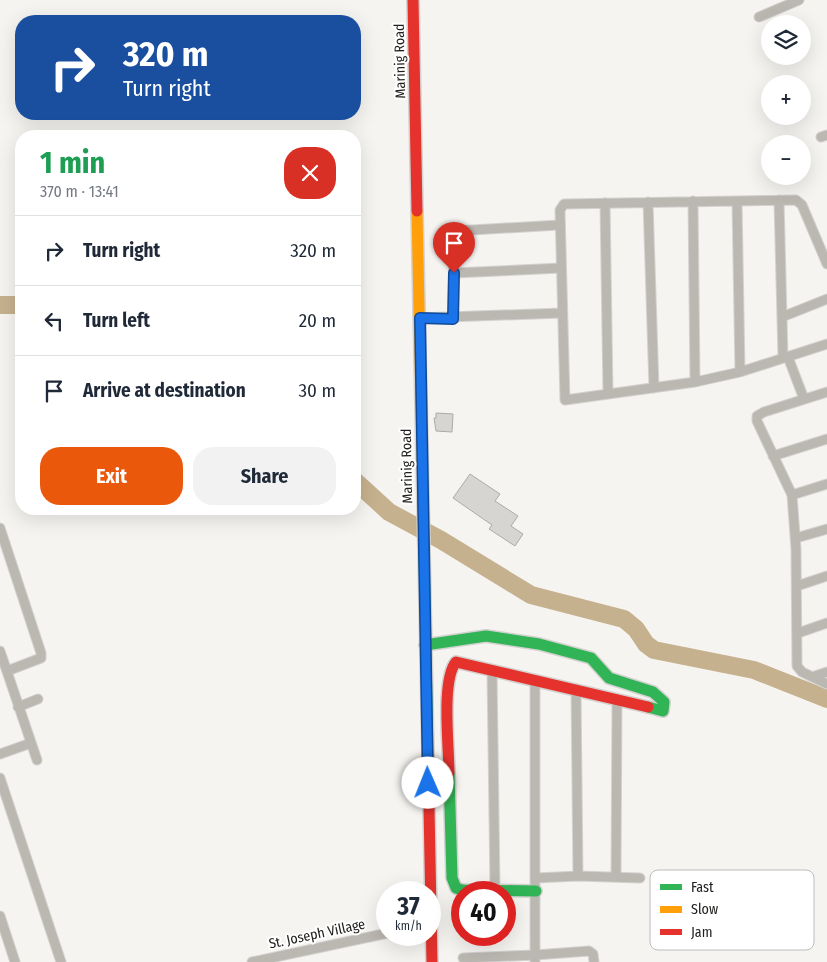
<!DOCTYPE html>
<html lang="en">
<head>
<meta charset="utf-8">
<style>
	body { margin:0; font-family:"Fira Sans Condensed",sans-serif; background:#f2f2f3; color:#1f2937; height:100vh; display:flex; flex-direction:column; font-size:19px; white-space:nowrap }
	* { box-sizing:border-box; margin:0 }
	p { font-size:16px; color:#747a83 }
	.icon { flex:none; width:28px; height:28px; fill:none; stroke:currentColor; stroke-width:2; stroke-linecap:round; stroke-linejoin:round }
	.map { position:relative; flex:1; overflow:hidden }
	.details { position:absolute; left:15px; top:130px; width:346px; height:385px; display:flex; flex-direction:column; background:#fff; border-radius:20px; box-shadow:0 5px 20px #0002 }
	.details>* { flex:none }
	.top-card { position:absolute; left:15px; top:15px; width:346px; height:105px; border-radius:20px; box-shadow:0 5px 20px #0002; background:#1a4fa0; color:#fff; overflow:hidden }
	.buttons { position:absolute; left:761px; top:15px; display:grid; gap:10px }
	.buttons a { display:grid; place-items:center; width:50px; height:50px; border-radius:50%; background:#fff; box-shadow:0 5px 20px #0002; font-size:25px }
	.speed { position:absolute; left:376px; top:881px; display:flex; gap:10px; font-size:25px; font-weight:700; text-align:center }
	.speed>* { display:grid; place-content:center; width:65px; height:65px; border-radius:50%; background:#fff; box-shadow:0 5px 20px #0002; line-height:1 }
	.speed small { font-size:12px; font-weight:400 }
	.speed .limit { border:8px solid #d22; background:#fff; color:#111 }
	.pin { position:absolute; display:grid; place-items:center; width:42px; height:42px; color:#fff; margin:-51px -21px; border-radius:50% 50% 50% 0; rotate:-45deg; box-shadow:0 0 5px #0007 }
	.pin .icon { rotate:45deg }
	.me { position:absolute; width:55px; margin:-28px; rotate:359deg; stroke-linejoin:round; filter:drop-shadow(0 0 4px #0008) }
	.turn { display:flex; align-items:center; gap:18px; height:105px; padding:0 25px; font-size:22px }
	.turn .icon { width:65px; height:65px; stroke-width:2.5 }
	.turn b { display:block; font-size:35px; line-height:42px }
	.round { display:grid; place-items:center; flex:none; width:52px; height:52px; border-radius:20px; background:#f2f2f3 }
	.summary { display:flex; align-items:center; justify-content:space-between; height:85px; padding:0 25px }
	h1 { font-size:30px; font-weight:700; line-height:38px; color:#1e9e55 }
	.primary-button { display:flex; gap:10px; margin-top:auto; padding:10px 25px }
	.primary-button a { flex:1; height:58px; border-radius:20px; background:#ea580c; color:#fff; font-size:20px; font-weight:700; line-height:58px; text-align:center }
	.primary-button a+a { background:#f2f2f3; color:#1f2937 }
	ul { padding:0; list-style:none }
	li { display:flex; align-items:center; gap:15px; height:70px; padding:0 25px; border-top:1px solid #e0e1e3 }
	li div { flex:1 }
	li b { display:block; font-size:19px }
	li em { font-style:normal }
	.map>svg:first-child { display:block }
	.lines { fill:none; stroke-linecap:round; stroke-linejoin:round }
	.river { stroke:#c6b18e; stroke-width:18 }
	.building { fill:#d6d5d2; stroke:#adabaa }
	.street-casing { stroke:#d3d2d0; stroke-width:11 }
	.fast-casing { stroke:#d3d2d0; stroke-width:14 }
	.slow-casing { stroke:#d3d2d0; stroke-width:14 }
	.jam-casing { stroke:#d3d2d0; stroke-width:14 }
	.street { stroke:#bbb8b1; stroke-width:9 }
	.fast { stroke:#30b455; stroke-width:11 }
	.slow { stroke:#ff9f0a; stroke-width:11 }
	.jam { stroke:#e5322d; stroke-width:11 }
	.route-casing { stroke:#114b97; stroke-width:12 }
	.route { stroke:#1a73e8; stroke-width:9 }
	.labels { text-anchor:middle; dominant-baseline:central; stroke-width:4; stroke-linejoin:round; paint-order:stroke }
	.street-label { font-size:14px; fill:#21201e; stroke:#fff }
	.key { fill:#fff; stroke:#bcbcbc; stroke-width:1 }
	.key-label { font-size:14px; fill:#21201e }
</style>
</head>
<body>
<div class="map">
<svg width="827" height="962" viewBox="0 0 827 962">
	<rect width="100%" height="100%" fill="#f6f4f1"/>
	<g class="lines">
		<path class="river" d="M0,305H21
			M355,481L389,512L441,540L531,595L624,619L636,629L646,644L654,650L754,670L827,699"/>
	</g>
	<path class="building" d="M436,413L453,414L452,432L436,431L434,418H436Z
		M470,474L500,494L495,501L518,516L511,526L523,534L515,546L489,529L492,525L453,498Z"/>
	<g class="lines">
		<defs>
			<path id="street" d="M759,17L799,0
				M821,137L827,135
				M779,200L783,358
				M693,201L695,382
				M737,201L740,372
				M648,202L654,388
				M605,203L608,394
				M827,264L802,205L796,200L564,204L560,210L565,400L695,382L740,372L827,344
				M454,273L561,268
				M782,317L827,299
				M420,318L562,313
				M453,319L454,231L559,225
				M788,357L804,399
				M827,392L764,412L757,416V421L792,495L796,549L797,666L802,672L827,684
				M773,456L827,439
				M792,495L827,484
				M0,528L41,653V658L7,671
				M796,538L827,529
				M797,586L827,576
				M798,633L827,623
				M0,651L37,760
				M492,670L495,890
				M812,677L827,672
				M576,689L578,876
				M18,707L38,699
				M0,754L31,743
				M0,778L61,962
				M616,877L617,699
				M536,878L578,876L640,878
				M0,916L15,962
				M463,958L535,955V680
				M252,962L388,933
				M535,962V955L589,951L593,954L594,962"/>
			<path id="fast" d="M423,500L428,756
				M425,645L486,636L539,644L591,658L609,678L653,692L664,702L663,711L648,707
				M449,773L452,878L456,888L462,890L536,891"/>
			<path id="slow" d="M417,211L423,500"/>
			<path id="jam" d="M413,0L417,211
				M428,756L432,962
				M449,773C449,747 441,680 456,662L648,707"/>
		</defs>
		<use href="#street" class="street-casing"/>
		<use href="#fast" class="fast-casing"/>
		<use href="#slow" class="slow-casing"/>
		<use href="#jam" class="jam-casing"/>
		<use href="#street" class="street"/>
		<use href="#fast" class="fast"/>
		<use href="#slow" class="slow"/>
		<use href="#jam" class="jam"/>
	</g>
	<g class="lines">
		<defs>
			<path id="route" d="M428,783L420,318L453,319L454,273"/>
		</defs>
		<use href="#route" class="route-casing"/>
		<use href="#route" class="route"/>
	</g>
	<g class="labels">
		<g class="street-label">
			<text transform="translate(400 61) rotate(-91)">Marinig Road</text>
			<text transform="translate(407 466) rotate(-91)">Marinig Road</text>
			<text transform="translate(317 934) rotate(-12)">St. Joseph Village</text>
		</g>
	</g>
	<rect x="650" y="870" width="164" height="80" rx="8" class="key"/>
	<rect x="660" y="884" width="22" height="6" fill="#30b455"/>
	<rect x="660" y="906" width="22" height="7" fill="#ff9f0a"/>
	<rect x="660" y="929" width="22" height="6" fill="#e5322d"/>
	<g class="key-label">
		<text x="691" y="892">Fast</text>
		<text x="691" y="914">Slow</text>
		<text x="691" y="937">Jam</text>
	</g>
</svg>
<div class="buttons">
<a><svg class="icon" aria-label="layers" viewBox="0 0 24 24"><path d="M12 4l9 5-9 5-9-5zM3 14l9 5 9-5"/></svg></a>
<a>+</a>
<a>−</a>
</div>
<div class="speed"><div>37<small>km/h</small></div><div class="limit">40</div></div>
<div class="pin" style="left:454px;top:273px;background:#d93025"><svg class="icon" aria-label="arrive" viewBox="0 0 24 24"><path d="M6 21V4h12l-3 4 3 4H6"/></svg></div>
<svg class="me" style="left:428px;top:783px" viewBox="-20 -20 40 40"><circle r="19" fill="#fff"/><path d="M0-13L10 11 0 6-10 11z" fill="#1a73e8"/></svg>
<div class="top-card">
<div class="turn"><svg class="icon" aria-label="right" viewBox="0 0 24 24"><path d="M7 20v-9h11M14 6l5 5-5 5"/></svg><div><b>320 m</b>Turn right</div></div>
</div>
<section class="details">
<div class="summary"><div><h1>1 min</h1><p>370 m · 13:41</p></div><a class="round" style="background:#d93025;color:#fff"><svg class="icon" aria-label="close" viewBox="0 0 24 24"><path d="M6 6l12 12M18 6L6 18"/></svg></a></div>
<ul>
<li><svg class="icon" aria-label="right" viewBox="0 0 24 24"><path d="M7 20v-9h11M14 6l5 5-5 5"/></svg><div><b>Turn right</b></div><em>320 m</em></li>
<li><svg class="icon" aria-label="left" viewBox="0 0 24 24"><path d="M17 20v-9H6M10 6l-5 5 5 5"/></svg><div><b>Turn left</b></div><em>20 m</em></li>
<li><svg class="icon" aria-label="arrive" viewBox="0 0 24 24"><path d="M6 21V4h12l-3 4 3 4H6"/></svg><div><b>Arrive at destination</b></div><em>30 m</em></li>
</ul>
<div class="primary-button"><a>Exit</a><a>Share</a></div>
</section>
</div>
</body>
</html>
